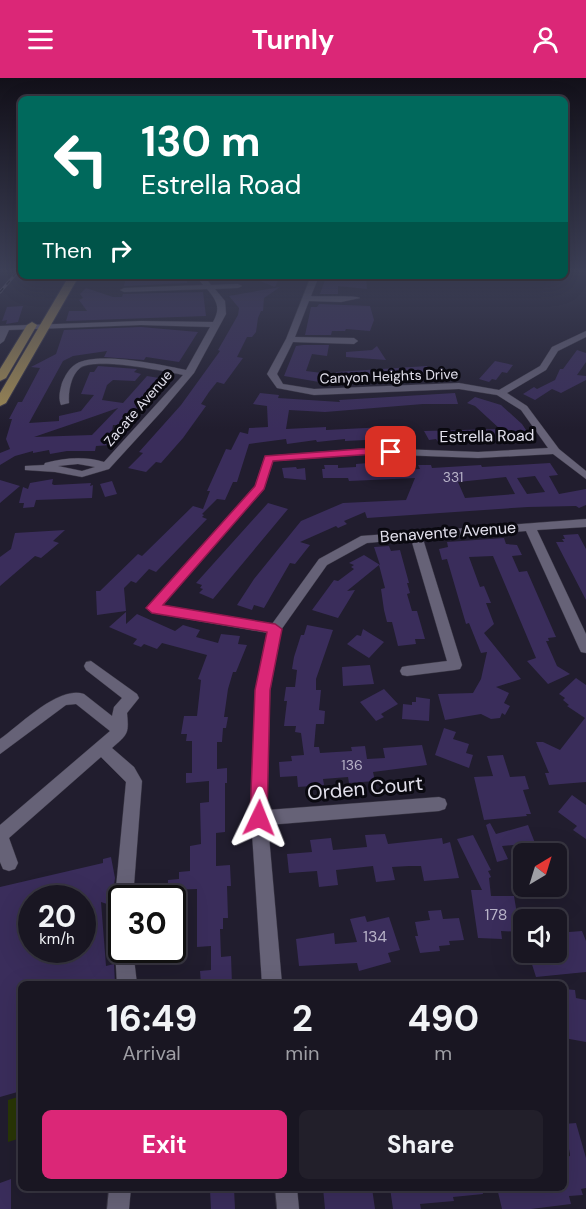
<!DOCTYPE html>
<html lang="en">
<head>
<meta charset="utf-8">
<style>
	body { margin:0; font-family:"DM Sans",sans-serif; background:#221f2a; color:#f1f3f6; height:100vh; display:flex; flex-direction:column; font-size:22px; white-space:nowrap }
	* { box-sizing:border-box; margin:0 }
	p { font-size:20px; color:#9f9fa5 }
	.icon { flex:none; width:33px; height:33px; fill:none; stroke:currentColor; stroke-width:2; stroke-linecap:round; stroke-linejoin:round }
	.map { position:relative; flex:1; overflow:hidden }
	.details { position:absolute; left:18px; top:903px; width:549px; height:210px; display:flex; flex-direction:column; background:#191622; border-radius:9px; box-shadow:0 6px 24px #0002,0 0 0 2px #373540 }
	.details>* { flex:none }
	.top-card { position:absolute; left:18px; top:18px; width:550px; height:183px; border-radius:9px; box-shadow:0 6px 24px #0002,0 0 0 2px #373540; background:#00695c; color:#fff; overflow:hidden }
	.needle { width:39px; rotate:38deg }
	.fabs { position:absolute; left:513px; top:765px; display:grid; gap:12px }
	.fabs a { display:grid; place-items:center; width:54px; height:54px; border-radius:9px; background:#191622; box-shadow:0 6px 24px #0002,0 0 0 2px #373540; font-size:30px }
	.speed { position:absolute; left:18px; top:807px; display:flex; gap:12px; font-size:30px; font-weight:700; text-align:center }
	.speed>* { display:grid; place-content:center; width:78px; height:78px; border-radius:50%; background:#191622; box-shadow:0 6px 24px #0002,0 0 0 2px #373540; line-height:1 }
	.speed small { font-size:15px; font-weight:400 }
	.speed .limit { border:3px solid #111; border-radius:9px; background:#fff; color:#111 }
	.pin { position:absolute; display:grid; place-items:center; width:51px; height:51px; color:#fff; margin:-26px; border-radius:12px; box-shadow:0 3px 9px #0006 }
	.me { position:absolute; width:66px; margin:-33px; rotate:2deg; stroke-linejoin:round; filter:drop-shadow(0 0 4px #0008) }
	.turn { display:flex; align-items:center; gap:21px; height:126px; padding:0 24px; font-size:27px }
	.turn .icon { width:78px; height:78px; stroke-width:2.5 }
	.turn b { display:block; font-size:42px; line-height:51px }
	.then { display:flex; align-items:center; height:57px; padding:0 24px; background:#0003; gap:12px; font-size:22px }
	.eta { display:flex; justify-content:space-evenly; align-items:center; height:102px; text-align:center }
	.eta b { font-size:36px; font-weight:700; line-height:42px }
	.action { display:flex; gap:12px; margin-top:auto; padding:12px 24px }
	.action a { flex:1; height:69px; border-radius:9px; background:#db2777; color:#fff; font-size:24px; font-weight:700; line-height:69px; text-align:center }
	.action a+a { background:#221f2a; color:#f1f3f6 }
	header { display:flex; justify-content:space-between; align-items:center; height:78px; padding:0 24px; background:#db2777; color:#fff; font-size:27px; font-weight:700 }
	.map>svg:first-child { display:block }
	.green { fill:#293606 }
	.building { fill:#3a2d5b; fill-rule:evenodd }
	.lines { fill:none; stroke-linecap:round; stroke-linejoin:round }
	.minor-casing { stroke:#3a3745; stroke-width:1 }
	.major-casing { stroke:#3a3745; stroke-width:2 }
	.minor { fill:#666277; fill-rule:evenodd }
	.major { fill:#a18b54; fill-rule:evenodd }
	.rail-casing { stroke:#7e7b8a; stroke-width:3 }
	.rail { stroke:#0a0910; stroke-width:1.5; stroke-dasharray:5; stroke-linecap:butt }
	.route { fill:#db2777; stroke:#8e194d; stroke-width:1.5 }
	.labels { text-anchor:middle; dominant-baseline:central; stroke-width:6; stroke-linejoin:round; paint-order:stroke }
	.far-street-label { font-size:14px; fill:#e2e0ec; stroke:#0a0910 }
	.number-label { font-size:14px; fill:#b8b3c8 }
	.street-label { font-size:16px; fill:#e2e0ec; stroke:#0a0910 }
	.near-number-label { font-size:16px; fill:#b8b3c8 }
	.near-street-label { font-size:20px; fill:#e2e0ec; stroke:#0a0910 }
</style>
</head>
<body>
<header><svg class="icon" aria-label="menu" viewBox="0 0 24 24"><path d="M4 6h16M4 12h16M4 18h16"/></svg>Turnly<svg class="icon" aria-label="person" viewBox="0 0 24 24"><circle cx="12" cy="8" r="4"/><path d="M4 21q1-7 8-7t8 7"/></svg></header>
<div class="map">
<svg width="586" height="1131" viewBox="0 0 586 1131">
	<rect width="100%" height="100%" fill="#211d2e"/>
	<path class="green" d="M21,1018V1060L8,1064V1022Z"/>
	<path class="building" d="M126,198L187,199V205L124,208Z
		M247,198H274L279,201L275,209Z
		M345,198H366L367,211L338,208V216H320L325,202H329V200L347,201Z
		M280,209L264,220L263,233H261L258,240L256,254L252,259H247L237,279L243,280L224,306L217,304L209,314L201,326L206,328L183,360L161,385L156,384L146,394L128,390L143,375L139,374L181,327L220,273L218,272L238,237L239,230L229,218Z
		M86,210L113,219H122L123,216L203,214L206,238L66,243L69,233H87L79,222L83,220L80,216Z
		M319,226L370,228L374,242L370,253L346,251L345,253H332L331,257H305L311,229H317Z
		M23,228L18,244L6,246L7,242L2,243L7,229Z
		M141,249L198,254L179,284L146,279L144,282L104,279L107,273L73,278L63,283L29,345L59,343V338L81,333L94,317L81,316L90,294H94L98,288L137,291L134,294L141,296L135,303L113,302L107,307L102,322L123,325L147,298L165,301L126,347H113L110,367L96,368L95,373H67L50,376L49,372L33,375V373L15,378L0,387V375L10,371L6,361L12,341H9L18,324H22L40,290L31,289L56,276L64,252ZM118,330L92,357L34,359L75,345Z
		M303,267H329L327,278L312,276L306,293L322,295L319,304L284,298L296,268Z
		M377,268L386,282L346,279V274L372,272Z
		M577,272L586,275V284L577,297L586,298V302L561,315L552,311L535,322L523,316L534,309L537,311L555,302L560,291H563Z
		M495,283L513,287L507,295L502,294L496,302L492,301L489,304L479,301Z
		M427,288L432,298L346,303L339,302L336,294Z
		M260,315L279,317L278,320L340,324L339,322L455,315L458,326H423L325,334L289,332L286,351L326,349V352L405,348L407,360L345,363V361L317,364L316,362L287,366L286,361L249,366L237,404H233L225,422L217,421L202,436L204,437L202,439L207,441L156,494L149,491L136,505L131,503L124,510L126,533L97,537L96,513H100L138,476L142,478L193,428L203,431L210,413H207L226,371L231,372L240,354L248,356L249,350L268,349L267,328L253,326Z
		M475,319L501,327L522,346L532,361L458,365L456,363L438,364L436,361L429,362L424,353L500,351L475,328L467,325Z
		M368,385L369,390L387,389L386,386L399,385L401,392L420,391L418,387H431L432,390L481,387L482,389L550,385L558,397L549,398L559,416L586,411V427L579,430L576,428L528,429L367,440L365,434L344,443L347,446L338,450L336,448L300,464L310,467L295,486L290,485L264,530L254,527L252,532L237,527L254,501L301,443L343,425L406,422L415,400L349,403L348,400H323L322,391H325L324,387H338V390L356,389V386ZM535,398L545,414L527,416L517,400ZM506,399L515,416L465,420L458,404Z
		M296,389L297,391L305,390L306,402L284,400L282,390Z
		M53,401L52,406L54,407L91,405L90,408L93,407L92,420L36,422L34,429L23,430L24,425H19L23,409L28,411L30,405Z
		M0,402L20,408L0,425Z
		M112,403L117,416L105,419L100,406Z
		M268,425L288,431L213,521L199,515L203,511L200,510L202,507L196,505Z
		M65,452L53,463L59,465L41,480L35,478L0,508V479L11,471L15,455Z
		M578,456L586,471V522L556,464H564L562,461H565L563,457Z
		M504,460L506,466L517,467L522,477L512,478L519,494L527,493L556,559L548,560L549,563H546L557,588L570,596L548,606L527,583L536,580L493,478L469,479L480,509L484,508L491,525H486L494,546L484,555L521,601L496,609L509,615L504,625L510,628L505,637L502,635L500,640L491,641L481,636L445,642L438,616L473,615L481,601L487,574L481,575L469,545L466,546L447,481L442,482L439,471L448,469L447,464Z
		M389,468L391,473L400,472L409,505H407L410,515L407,516L412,533H417L425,561H415L416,566L398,568L392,544H387L384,532L381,511L385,510L379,487L347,513L355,512L338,540L312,532L334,502L338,503L354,491L351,489L354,487L349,485L364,477L380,487L374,469Z
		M126,534V546L137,536L175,553L183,547L200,552L196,559L218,565L221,556L240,558L238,566L247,567L236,594H233L228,611L224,639H228L226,650H223L222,664H217V691L227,690V705H225V754L216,755V788L230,787L231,808H227L228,840H223V851H220L221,879L231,878L232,906H201L200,893L211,892V868L197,869V811L168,812V802L179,801V794L190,793V768L201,766L200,725L209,724V703L186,705V695H192V663H186L187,656H181L184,638H197L201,602L198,601L207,577L162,565L157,571L144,566L141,569L133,566L137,561L109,549Z
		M307,547L333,552L316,601V612H321L319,632L325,633L324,646H316L314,669H319L320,675L352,673L351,669L365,668L367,681L385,680L383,670L422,667L427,687L373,694L375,703L349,705L348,699L323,701L324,707L298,709L297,698L280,699L279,684L292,683L291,678L304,677L301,655L295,654L296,648H284L287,623H284L286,609H295L297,592L292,591L294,579L301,557H304Z
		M363,551L384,564L369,580L347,566L357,557L361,558Z
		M370,587L374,606L343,608L342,589Z
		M576,600L586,607V704L549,707L545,695H549L536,664H543L560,672L585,640L567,628L569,627L563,622L565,620L559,616Z
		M384,611L398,626L381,636L384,639L376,643L360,624Z
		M416,619L430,621L429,643L402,641L403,626L412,627V624H416Z
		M444,650L456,654L453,661L469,666L466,675L473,677L469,690L435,677Z
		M503,677L510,699L525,698L529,711L523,712L531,736H526L527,738L484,742L474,699L493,698L487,678Z
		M572,717L586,727V761L573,752L577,748L558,734Z
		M490,745L496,756L528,747L535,765L502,768L508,781L497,784L486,747Z
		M385,756L388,766L442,760L443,766L450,764L459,800L424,803L421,788H409L392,789L395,802L376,804L373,788L336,792L338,807L319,809L317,793L289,795L287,776L312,774L310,762L331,760L333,772L367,769L365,757Z
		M473,757L491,792L488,793L491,799L489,800L491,818H514L520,854L501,853L502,861L478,860L471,812H482L457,761Z
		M111,779L115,800L113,814L107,826L101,824L106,888L114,886L115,906H21V1013L0,1019V809L103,785V781ZM32,820H82V872H32Z
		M441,832L443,841L459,840L464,862L449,863L450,867L439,868L440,873L420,875L415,858H418L415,844L430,842L428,833Z
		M365,838L367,844L389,839L400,872L388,875L391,884L359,893L357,885L299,888L296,861L334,855L335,866L357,864L350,841Z
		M582,853L586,863V894L536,899L529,877L556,874V855Z
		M564,911L575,912L576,920L586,922V964L564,960Z
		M576,1045L586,1080V1110L581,1111L583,1117L569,1118L571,1126L531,1131H502L497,1110H564V1079L570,1078V1076L564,1046Z
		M11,1101V1131H0V1105Z
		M234,1110L235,1131H211L210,1112Z
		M323,1110H372L375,1131H325Z
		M390,1110H482L483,1116L453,1119L454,1123L420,1126L421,1131H393Z"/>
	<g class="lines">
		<defs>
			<path id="minor" d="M196,198H204L211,207L238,206L242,208L238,210L215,211L225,223L226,236L194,295L162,333L109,391L82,399L55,394L25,392V388L44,387L45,385C65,380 84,378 104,384L183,297C163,293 96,279 80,290C71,297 68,314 69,325L61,327C58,320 60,312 62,305C65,298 69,290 76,286C97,273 162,287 186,292L210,249L141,247L9,252L4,263L0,266V248L141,243L213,244C221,230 217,223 207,211L124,214L120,212L124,210L203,207ZM78,386L95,389L82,393L58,388Z
				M311,198H319L311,218C320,219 355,217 360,220L341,224L309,223L295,259L354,260L358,263L354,266L293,264L277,296L283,306L314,311L459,305L499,312L540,288L552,269L586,253V259L558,273L546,292L507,315L527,328L559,371L586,393V401L553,376L478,380L374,376L273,383L264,411L162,527L272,546L319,481L361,458L586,441V449L537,452L586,556V575L581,574L579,570L526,453L423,461L462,587L460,591L455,592L407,598L402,597L400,593L402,589L407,588L447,583L411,461L367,465L327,487L281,552L270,613L267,732L439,719L445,721L447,726L445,731L439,733L268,747L282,906H262L251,740L256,613L268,555L152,535L146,530L255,408L265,378L374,370L478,374L548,370L521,332L497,317L459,311L314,317L277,310L267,296L286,261Z
				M91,583L137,616L139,620L127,635C129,656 128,656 112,670L134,689L142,703L133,820H122V828L118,826L115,820L126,704L101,679L9,760L18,785L15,791L9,793L3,791L0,784V747L110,653L76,626L66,627L0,676V661C20,647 59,607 84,616L112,638L114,629L122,620L86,592L84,588L86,584Z
				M122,864V872H133L137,906H117L115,872L117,865Z
				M109,1110H131L129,1131H107Z
				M275,1110H297L299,1131H277Z"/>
			<path id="major" d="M69,198H79L6,325L0,328V315Z
				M32,244L37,247L6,300L0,303V291L27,247Z"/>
		</defs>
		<use href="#minor" class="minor-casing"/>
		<use href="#major" class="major-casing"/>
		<use href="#minor" class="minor"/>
		<use href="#major" class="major"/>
		<defs>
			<path id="rail" d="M0,214L19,192"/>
		</defs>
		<use href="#rail" class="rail-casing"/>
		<use href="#rail" class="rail"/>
	</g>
	<linearGradient id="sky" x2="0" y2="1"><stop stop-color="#121019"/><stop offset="0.55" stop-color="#3d4057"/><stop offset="1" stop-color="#3d4057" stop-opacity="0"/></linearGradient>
	<rect width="586" height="351" fill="url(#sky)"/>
	<path class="route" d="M374,370L391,371L397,374L391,377L374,376L273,383L264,411L163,527L275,546L282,551L270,612L267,740L264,746L259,748L253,746L250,740L255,612L267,554L152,535L146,530L255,408L265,378Z"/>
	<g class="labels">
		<g class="far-street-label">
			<text transform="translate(389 298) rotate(-2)">Canyon Heights Drive</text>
			<text transform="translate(138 330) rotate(-49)">Zacate Avenue</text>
		</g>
		<g class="number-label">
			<text x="453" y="399">331</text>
			<text x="352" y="687">136</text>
		</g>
		<g class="street-label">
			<text transform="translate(487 358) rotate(-1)">Estrella Road</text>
			<text transform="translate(448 454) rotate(-4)">Benavente Avenue</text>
		</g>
		<g class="near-number-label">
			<text x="496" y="836">178</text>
			<text x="375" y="858">134</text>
		</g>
		<g class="near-street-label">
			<text transform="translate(365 710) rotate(-5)">Orden Court</text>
		</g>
	</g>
</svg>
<div class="fabs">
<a><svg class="needle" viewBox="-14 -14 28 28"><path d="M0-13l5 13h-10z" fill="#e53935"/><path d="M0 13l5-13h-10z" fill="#9f9fa5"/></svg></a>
<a><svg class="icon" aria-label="sound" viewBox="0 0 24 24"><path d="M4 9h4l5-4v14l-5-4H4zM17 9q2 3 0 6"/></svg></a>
</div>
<div class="speed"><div>20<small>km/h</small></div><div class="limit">30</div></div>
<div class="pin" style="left:391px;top:374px;background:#d93025"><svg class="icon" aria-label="arrive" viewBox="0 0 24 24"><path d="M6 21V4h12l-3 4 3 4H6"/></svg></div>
<svg class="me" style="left:259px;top:740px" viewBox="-20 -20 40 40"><path d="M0-17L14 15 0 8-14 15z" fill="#db2777" stroke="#fff" stroke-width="4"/></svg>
<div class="top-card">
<div class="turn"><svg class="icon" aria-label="left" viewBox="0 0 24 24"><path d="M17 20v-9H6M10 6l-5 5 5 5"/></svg><div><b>130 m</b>Estrella Road</div></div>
<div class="then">Then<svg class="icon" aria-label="right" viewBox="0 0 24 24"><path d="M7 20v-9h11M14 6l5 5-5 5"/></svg></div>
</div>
<section class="details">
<div class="eta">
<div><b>16:49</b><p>Arrival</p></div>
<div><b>2</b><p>min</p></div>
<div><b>490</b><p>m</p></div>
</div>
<div class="action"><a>Exit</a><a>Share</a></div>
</section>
</div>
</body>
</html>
